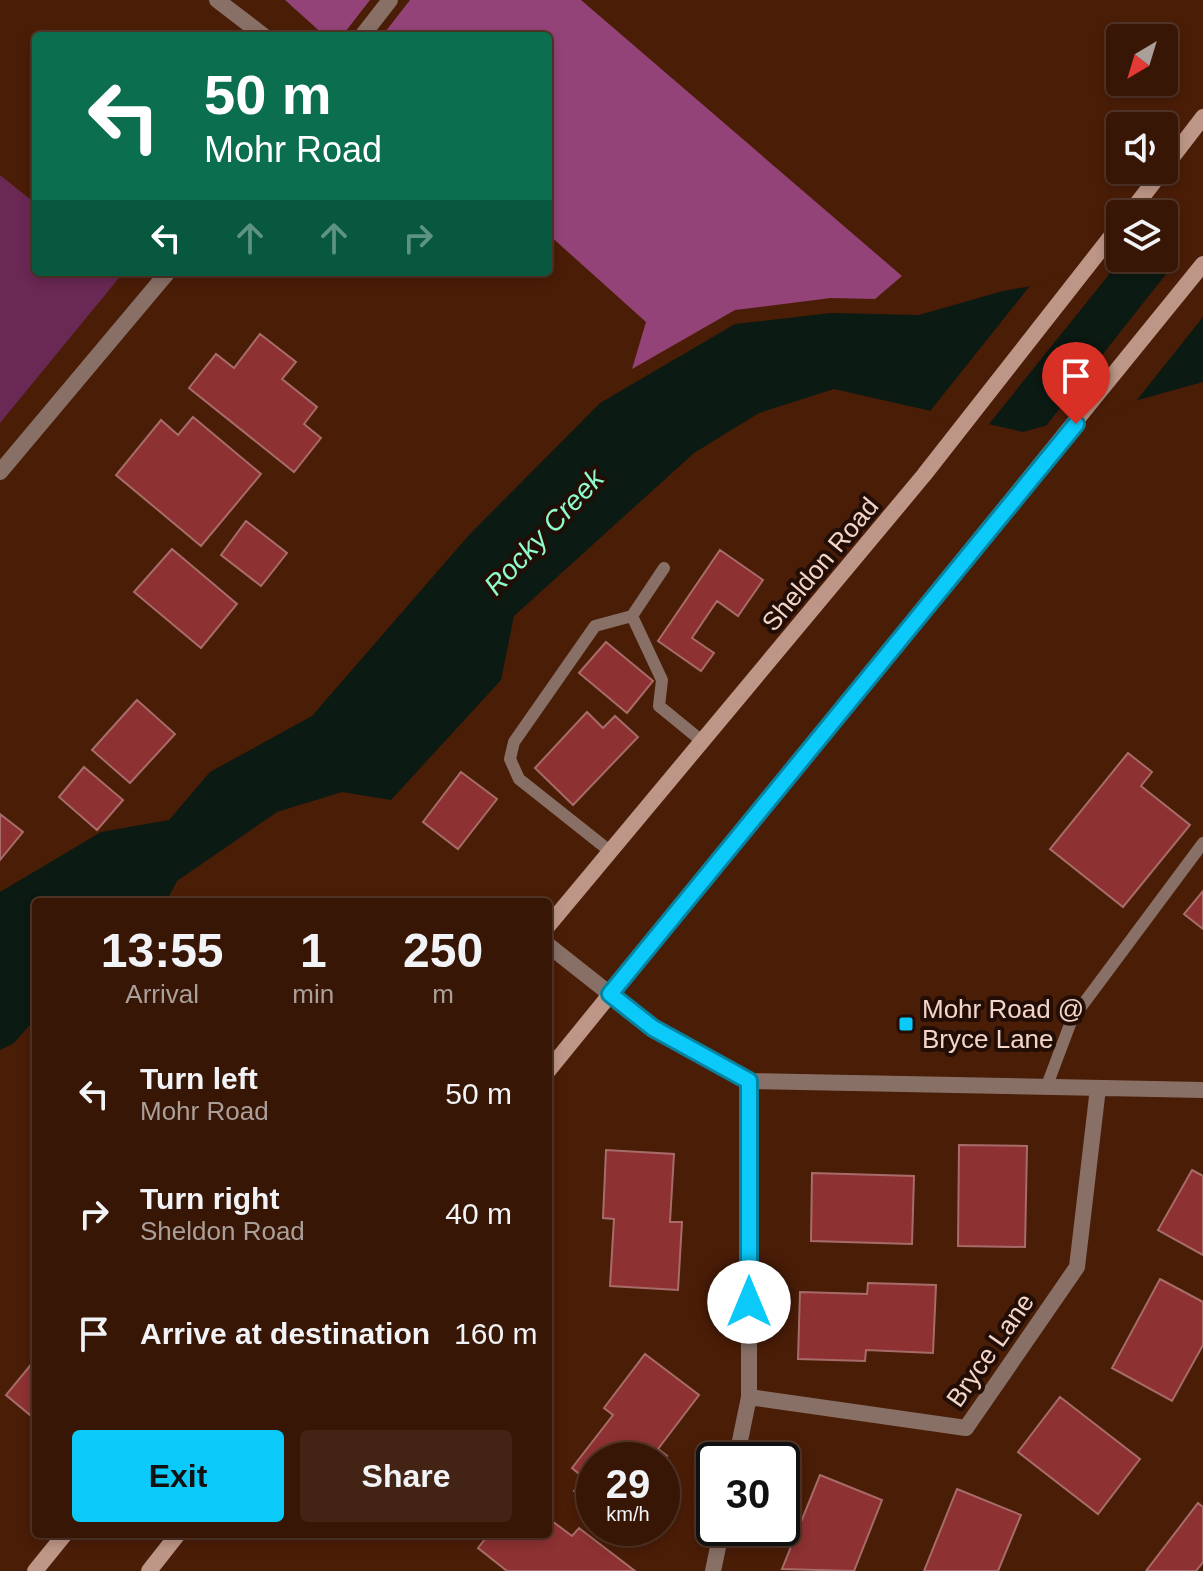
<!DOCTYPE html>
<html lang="en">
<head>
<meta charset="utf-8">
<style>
	body { margin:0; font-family:Arial,sans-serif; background:#432313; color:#f1f3f6; height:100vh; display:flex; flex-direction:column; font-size:30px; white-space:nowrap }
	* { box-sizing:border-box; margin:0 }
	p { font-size:26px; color:#ab9f9a }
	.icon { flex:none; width:44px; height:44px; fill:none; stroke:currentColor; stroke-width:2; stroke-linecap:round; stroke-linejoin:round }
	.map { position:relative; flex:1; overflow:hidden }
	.panel { position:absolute; left:32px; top:898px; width:520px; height:640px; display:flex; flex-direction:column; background:#381605; border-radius:8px; box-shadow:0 4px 12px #0003,0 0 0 2px #523527 }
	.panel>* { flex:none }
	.banner { position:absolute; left:32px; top:32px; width:520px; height:244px; border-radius:8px; box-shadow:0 4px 12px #0003,0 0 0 2px #523527; background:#0b6e4f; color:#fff; overflow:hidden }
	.needle { width:52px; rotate:218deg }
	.buttons { position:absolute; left:1106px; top:24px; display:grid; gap:16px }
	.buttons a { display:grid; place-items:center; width:72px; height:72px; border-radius:8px; background:#381605; box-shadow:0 4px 12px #0003,0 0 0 2px #523527; font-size:40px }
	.speed { position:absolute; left:576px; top:1442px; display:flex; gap:16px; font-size:40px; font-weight:700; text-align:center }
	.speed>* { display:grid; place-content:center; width:104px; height:104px; border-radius:50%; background:#381605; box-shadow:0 4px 12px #0003,0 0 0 2px #523527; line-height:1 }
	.speed small { font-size:20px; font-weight:400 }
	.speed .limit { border:4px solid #111; border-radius:12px; background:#fff; color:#111 }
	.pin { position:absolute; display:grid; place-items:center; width:68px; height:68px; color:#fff; margin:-82px -34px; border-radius:50% 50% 50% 0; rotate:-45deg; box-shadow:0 0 8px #0007 }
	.pin .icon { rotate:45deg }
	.me { position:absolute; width:88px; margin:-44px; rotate:0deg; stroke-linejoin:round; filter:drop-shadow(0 0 6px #0008) }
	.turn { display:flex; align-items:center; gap:28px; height:168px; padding:0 40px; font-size:36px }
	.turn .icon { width:104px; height:104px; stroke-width:2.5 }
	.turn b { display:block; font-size:56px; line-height:68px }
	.lanes { display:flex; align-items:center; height:76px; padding:0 40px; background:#0003; justify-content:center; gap:40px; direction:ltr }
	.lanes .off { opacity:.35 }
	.eta { display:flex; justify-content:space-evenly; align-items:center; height:136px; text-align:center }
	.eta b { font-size:48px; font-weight:700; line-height:56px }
	.button { display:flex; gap:16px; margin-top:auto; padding:16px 40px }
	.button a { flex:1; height:92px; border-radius:8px; background:#0bcafa; color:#111; font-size:32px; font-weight:700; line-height:92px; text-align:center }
	.button a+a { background:#432313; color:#f1f3f6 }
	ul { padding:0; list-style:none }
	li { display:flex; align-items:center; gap:24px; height:120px; padding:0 40px }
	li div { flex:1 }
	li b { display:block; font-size:30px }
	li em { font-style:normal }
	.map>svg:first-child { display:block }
	.green { fill:#6a2854 }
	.forest { fill:#934377 }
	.water { fill:#0b1a13 }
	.pier { fill:#4a1d07 }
	.building { fill:#8d3132; stroke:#a76c69; stroke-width:2 }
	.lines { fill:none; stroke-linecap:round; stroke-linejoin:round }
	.service { stroke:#887066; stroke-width:12 }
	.minor { stroke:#887066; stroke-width:16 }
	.secondary { stroke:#bd9687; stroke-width:16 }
	.route-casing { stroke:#0783a2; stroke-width:20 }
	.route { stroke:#0bcafa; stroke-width:14 }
	.poi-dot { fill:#0bcafa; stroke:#220e06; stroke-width:3 }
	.labels { text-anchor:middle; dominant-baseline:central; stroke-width:8; stroke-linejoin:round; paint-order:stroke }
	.street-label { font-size:26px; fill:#f3d5c9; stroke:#220e06 }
	.poi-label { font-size:26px; fill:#f3d5c9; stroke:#220e06; text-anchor:start }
	.water-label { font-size:28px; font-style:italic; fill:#8efcca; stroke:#220e06 }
</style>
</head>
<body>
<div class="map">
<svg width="1203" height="1571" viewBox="0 0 1203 1571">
	<rect width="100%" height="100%" fill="#4a1d07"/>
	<path class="green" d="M0,175L36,204V272L123,273L0,423Z"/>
	<path class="forest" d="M285,0H370L342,36H325Z
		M410,0H581L902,276L875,299L831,298L735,310L632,369L646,322L548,234V36H382Z"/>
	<path class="water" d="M1203,261V382L1023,432L834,389L759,413L694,453L514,616L501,680L391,800L342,792L277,812L177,881L166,902H36V1018L14,1043L0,1050V892L101,832L169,820L210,772L312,716L469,535L600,403L735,324L831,313L919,315L1003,291L1154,264Z"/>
	<path class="pier" d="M1203,257V317L1132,406L1042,431L1178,259Z
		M1115,267L985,429L927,415L1033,282Z"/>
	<path class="building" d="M260,334L296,362L282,379L317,407L304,424L321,438L294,472L189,388L216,354L234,368Z
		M193,417L261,474L201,546L116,475L161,420L178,435Z
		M246,521L287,553L261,586L221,555Z
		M172,549L237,604L201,648L134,592Z
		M720,550L763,580L738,616L717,601L692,638L714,653L701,671L658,641Z
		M606,642L653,681L627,713L579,673Z
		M137,700L175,734L130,783L92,750Z
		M587,712L603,728L615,716L638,737L573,805L535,768Z
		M1128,753L1152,772L1141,786L1190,825L1123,907L1050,849Z
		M84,767L123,800L97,830L59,797Z
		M461,772L497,799L458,849L423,822Z
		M0,814L23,832L0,860Z
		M1203,891V929L1184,914Z
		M959,1145L1027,1146L1025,1247L958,1246Z
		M606,1150L674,1154L670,1222H682L678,1290L610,1286L614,1219L603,1218Z
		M1192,1170L1203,1176V1255L1158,1230Z
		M812,1173L914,1176L912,1244L811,1241Z
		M1160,1279L1203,1302V1345L1172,1401L1112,1368Z
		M868,1283L936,1285L933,1353L866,1350L865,1361L798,1359L800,1292L867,1294Z
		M645,1354L699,1395L658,1449L667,1456L662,1462L594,1460V1488L585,1499L574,1491L584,1478L572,1468L613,1415L604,1408Z
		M33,1362L36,1364V1420L6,1395Z
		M1060,1397L1140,1459L1098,1514L1018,1452Z
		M820,1475L882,1500L854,1571L782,1569Z
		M957,1489L1021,1515L998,1571H924Z
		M1198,1503L1203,1507V1562L1196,1571H1146Z
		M548,1518L572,1536L579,1528L635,1571H507L478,1548L489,1534H548Z"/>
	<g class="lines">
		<path class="service" d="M664,568L632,616L662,680L659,706L703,742
			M611,852L519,779L510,759L514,742L595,626L632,616
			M1046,1088L1072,1019L1203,843"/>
		<path class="minor" d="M217,0L264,36
			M362,36L390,0
			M0,472L168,272
			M548,945L653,1028L749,1081L1203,1090
			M749,1397L966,1428L1077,1267L1098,1088
			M736,1460L749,1397V1081
			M713,1571L722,1528"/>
		<path class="secondary" d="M1164,168L1203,117
			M1129,214L1163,170
			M548,926L924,475L1120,225
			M548,1071L1203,264
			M35,1571L65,1534
			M149,1571L178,1534"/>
	</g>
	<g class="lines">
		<defs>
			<path id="route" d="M749,1302V1081L653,1028L610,994L1076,424"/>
		</defs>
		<use href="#route" class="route-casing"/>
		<use href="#route" class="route"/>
	</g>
	<rect class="poi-dot" x="898" y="1016" width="16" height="16" rx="4"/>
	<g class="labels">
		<g class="street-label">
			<text transform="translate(820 564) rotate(-50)">Sheldon Road</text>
			<text transform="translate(990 1350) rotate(-55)">Bryce Lane</text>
		</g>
		<g class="poi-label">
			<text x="922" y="1009">Mohr Road @<tspan x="922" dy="30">Bryce Lane</tspan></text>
		</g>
		<g class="water-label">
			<text transform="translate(544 532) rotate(-47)">Rocky Creek</text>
		</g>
	</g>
</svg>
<div class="buttons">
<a><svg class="needle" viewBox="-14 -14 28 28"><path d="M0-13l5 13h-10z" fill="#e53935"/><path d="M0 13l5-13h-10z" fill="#ab9f9a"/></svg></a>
<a><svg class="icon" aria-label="sound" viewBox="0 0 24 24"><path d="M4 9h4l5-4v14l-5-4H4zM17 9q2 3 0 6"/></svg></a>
<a><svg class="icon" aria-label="layers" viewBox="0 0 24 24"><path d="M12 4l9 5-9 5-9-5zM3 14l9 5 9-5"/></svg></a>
</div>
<div class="speed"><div>29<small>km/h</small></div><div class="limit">30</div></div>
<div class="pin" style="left:1076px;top:424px;background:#d93025"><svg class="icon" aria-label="arrive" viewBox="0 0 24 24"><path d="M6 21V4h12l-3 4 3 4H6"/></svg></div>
<svg class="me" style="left:749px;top:1302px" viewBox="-20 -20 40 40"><circle r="19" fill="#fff"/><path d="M0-13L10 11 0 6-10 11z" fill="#0bcafa"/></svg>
<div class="banner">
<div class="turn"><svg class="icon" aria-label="left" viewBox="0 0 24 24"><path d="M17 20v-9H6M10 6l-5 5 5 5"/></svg><div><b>50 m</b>Mohr Road</div></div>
<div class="lanes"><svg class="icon" aria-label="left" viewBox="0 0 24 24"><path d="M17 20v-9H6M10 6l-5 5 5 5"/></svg><svg class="icon off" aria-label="ahead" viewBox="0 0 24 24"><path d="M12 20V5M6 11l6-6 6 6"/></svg><svg class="icon off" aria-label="ahead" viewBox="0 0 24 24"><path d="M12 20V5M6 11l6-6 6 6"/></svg><svg class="icon off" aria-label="right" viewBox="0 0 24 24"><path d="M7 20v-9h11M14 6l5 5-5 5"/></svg></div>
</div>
<section class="panel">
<div class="eta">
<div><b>13:55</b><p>Arrival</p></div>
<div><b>1</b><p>min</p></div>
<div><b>250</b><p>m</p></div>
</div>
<ul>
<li><svg class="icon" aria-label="left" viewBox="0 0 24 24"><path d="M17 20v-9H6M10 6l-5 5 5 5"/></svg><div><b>Turn left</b><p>Mohr Road</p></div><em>50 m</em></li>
<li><svg class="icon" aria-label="right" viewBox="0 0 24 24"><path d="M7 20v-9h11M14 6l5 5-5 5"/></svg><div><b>Turn right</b><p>Sheldon Road</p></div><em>40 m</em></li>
<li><svg class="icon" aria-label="arrive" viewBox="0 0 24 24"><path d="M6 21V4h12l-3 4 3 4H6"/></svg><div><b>Arrive at destination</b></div><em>160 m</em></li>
</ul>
<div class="button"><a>Exit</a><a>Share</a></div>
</section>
</div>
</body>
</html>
